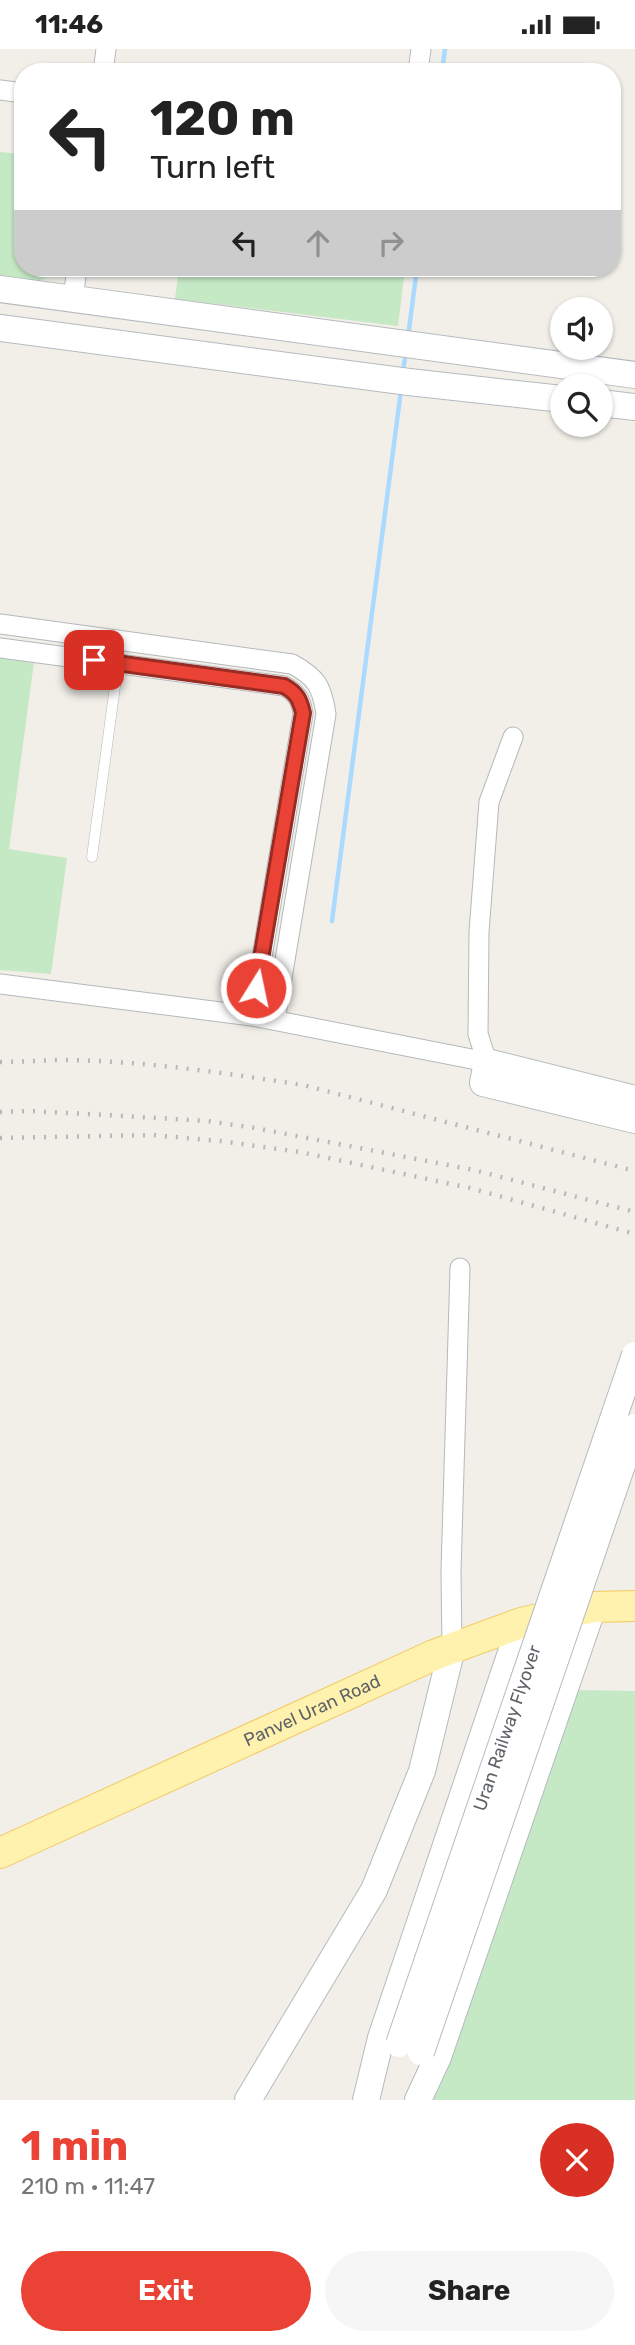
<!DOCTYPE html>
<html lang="en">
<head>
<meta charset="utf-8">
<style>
	body { margin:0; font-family:Rubik,sans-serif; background:#f6f6f6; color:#222; height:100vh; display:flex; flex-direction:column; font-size:26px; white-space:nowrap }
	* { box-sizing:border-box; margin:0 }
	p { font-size:23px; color:#767676 }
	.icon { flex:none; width:38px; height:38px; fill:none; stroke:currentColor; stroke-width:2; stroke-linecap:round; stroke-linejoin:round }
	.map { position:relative; height:2051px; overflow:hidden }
	.panel { display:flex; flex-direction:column; background:#fff; flex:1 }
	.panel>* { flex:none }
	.top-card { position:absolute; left:14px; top:14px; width:607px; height:214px; border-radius:28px; box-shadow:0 2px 5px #0004; background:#fff; color:#222; overflow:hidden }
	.controls { position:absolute; left:550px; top:248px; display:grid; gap:14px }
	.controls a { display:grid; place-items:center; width:63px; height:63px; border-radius:50%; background:#fff; box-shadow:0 2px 5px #0004; font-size:35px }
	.pin { position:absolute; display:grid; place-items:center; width:60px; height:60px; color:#fff; margin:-30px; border-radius:14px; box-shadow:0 4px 10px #0006 }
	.me { position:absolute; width:77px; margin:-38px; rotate:10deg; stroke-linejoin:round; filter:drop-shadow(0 0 5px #0008) }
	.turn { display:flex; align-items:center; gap:24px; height:147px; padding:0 21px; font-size:32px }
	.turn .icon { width:91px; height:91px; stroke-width:2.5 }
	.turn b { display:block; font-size:49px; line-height:60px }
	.lanes { display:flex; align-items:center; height:66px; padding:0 21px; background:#0003; justify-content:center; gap:35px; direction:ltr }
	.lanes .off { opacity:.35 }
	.round { display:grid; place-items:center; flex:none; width:74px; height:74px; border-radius:37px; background:#f6f6f6 }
	.overview { display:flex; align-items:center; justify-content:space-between; height:119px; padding:0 21px }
	h1 { font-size:42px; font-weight:700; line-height:52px; color:#ea4335 }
	.action { display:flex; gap:14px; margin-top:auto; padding:14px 21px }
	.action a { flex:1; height:80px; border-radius:42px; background:#ea4335; color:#fff; font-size:28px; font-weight:700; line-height:80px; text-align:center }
	.action a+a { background:#f6f6f6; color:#222 }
	.status { display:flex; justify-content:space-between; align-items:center; height:49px; padding:0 35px; background:#fff; direction:ltr }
	.status svg { height:19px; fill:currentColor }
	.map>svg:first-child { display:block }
	.green { fill:#c5e8c5 }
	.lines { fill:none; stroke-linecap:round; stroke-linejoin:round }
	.stream { stroke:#aadaff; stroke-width:4.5 }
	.lane-casing { stroke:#b5b8bc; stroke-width:11 }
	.street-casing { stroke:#b5b8bc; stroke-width:21 }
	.secondary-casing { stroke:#b6babf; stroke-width:28 }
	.primary-casing { stroke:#f2c960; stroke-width:32 }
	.lane { stroke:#fff; stroke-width:10 }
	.street { stroke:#fff; stroke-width:19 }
	.secondary { stroke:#fff; stroke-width:26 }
	.primary { stroke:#fff2af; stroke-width:30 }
	.rail { stroke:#b6b7b8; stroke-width:4.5; stroke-dasharray:2 9; stroke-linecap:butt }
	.secondary-bridge-casing { stroke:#b6babf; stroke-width:28; stroke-linecap:butt }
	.secondary-bridge { stroke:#fff; stroke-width:26 }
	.route-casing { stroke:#982c22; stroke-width:18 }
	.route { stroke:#ea4335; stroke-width:12 }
	.labels { text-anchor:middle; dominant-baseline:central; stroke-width:7; stroke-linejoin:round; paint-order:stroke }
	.street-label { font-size:18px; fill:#5f6368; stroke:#fff }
</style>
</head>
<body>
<div class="status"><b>11:46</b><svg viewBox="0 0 49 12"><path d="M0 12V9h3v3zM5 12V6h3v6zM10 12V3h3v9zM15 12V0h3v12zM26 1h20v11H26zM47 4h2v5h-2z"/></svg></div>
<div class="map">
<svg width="635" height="2051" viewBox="0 0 635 2051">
	<rect width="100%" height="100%" fill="#f1efe8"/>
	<path class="green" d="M0,103L23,105V219H56C44,239 20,231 0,228Z
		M179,219H405L398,277L175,250Z
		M0,608L34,613L9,800L67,809L51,925L0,921Z
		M575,1641L635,1642V2051H432Z"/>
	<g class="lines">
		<path class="stream" d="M442,23L445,0
			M408,288L417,219
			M403,322L406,303
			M332,872L401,341"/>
		<defs>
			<path id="lane" d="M92,808L118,615"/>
			<path id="street" d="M103,23L106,0
				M418,23L421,0
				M0,41L23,44
				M73,250L77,219
				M0,575L292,615C316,628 322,637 326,665L275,971
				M0,599L284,637C297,644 301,651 303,665L252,967
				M0,935L252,967L487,1013L478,985L479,883L489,753L513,688
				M452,1599L451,1522L460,1219"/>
			<path id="secondary" d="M0,240L635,326
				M0,279L409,333L562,350
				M600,354L635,358
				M635,1050L487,1013L483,1034L635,1071
				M248,2051L374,1841L422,1722L452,1599
				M366,2051L381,1989L521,1574
				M418,2051L438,2008L593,1558"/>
			<g id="primary">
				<path id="s1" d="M0,1804L434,1606L521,1574L593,1558L635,1557"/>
			</g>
		</defs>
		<use href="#lane" class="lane-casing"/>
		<use href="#street" class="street-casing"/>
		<use href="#secondary" class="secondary-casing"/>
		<use href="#primary" class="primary-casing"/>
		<use href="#lane" class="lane"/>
		<use href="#street" class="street"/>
		<use href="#secondary" class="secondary"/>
		<use href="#primary" class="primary"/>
		<path class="rail" d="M0,1013C22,1013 43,1011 65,1011C144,1012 225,1024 303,1036L635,1122
			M0,1063L28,1062L107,1066L207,1072L255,1079L474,1121L635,1163
			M0,1089L152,1086L220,1092L300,1103L470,1139L635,1185"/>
		<defs>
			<g id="secondary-bridge">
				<path id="s2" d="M399,1995L635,1306"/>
				<path d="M421,2003L635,1378"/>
			</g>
		</defs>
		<use href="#secondary-bridge" class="secondary-bridge-casing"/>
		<use href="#secondary-bridge" class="secondary-bridge"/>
	</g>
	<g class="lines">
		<defs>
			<path id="route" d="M94,611L284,637C297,644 300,651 303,664L256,939"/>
		</defs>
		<use href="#route" class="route-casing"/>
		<use href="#route" class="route"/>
	</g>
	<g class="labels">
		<g class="street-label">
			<text stroke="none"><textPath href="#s1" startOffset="343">Panvel Uran Road</textPath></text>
			<text stroke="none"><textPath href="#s2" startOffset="334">Uran Railway Flyover</textPath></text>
		</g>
	</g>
</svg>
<div class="controls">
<a><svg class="icon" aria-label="sound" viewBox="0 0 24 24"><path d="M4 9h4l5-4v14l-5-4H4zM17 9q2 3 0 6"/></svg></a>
<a><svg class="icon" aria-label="search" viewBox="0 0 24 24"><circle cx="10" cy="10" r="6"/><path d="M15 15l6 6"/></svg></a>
</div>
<div class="pin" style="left:94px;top:611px;background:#d93025"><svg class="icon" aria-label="arrive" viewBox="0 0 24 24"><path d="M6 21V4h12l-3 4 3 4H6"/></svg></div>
<svg class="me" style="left:256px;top:939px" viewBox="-20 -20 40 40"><circle r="17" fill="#ea4335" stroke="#fff" stroke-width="3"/><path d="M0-11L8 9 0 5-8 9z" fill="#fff"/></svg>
<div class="top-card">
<div class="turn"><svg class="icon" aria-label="left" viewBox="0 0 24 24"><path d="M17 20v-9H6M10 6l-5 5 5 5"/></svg><div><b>120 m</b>Turn left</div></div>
<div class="lanes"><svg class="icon" aria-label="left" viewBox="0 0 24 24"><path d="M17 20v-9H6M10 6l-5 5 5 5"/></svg><svg class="icon off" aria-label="ahead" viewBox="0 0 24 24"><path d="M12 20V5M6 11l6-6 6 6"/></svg><svg class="icon off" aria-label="right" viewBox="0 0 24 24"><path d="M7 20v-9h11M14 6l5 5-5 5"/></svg></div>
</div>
</div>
<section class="panel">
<div class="overview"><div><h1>1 min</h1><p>210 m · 11:47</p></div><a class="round" style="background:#d93025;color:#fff"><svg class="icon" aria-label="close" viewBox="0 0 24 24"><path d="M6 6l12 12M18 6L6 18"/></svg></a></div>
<div class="action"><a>Exit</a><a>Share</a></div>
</section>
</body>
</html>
